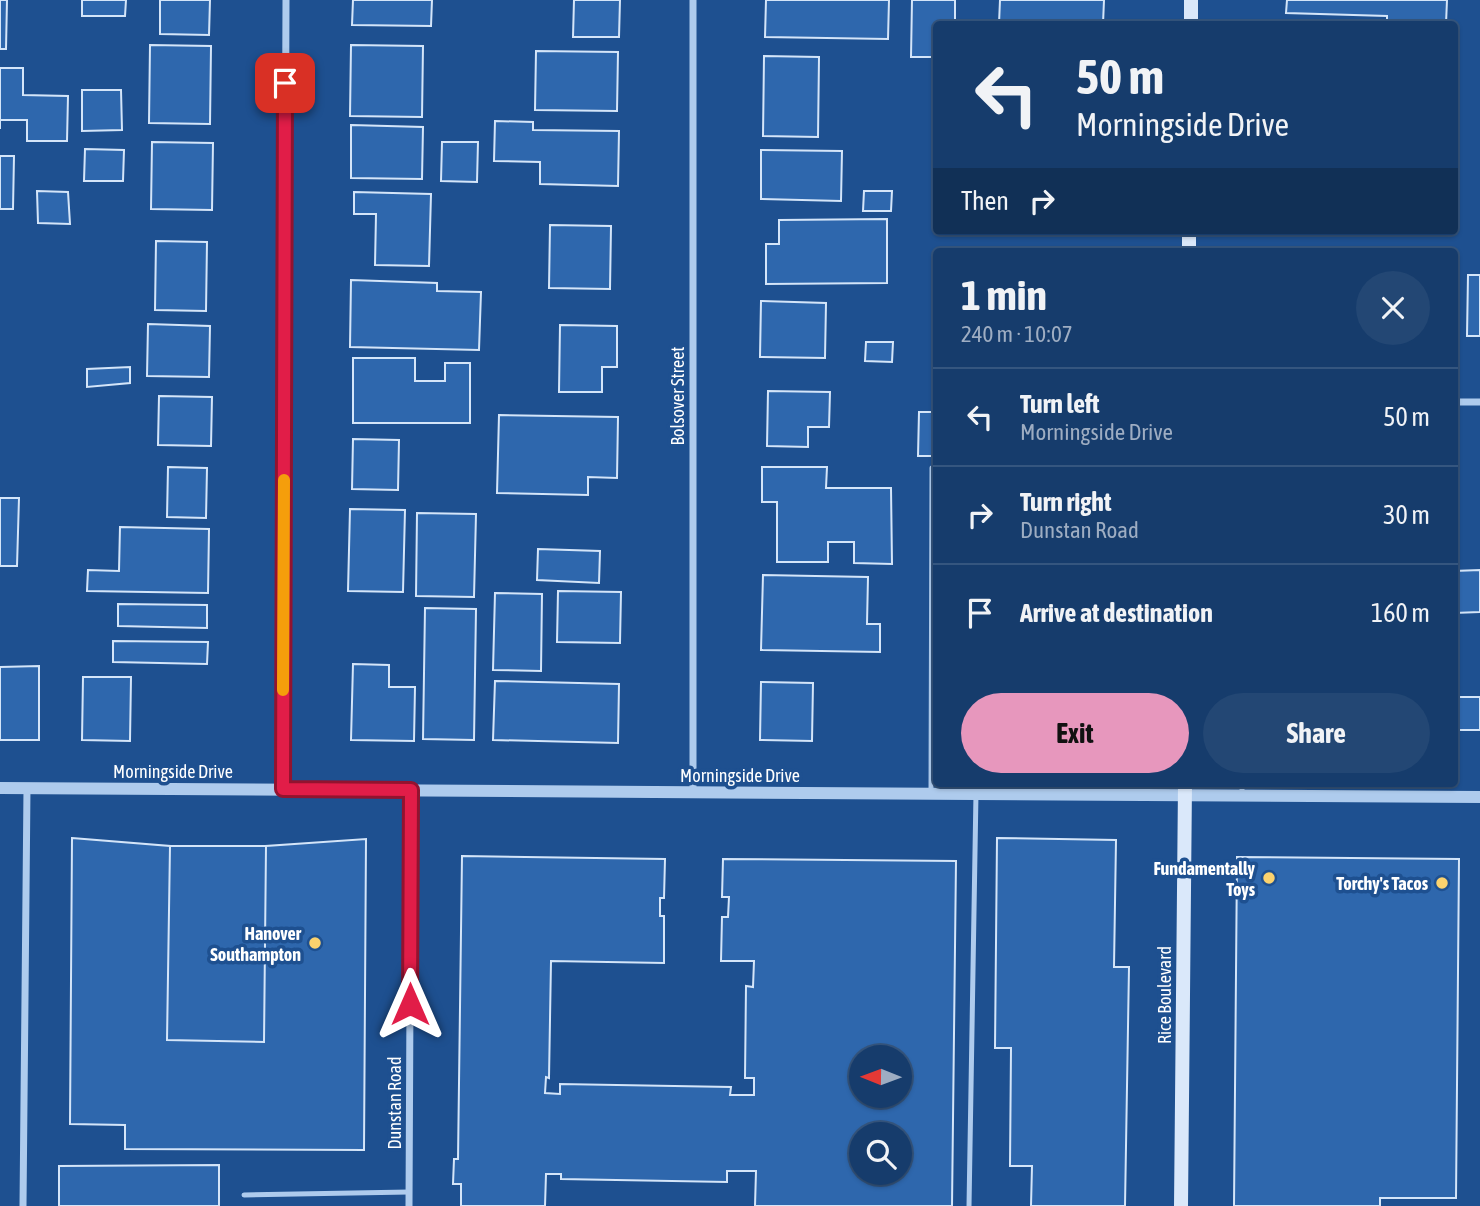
<!DOCTYPE html>
<html lang="en">
<head>
<meta charset="utf-8">
<style>
	body { margin:0; font-family:"Asap Condensed",sans-serif; background:#234774; color:#f1f3f6; height:100vh; display:flex; flex-direction:column; font-size:26px; white-space:nowrap }
	* { box-sizing:border-box; margin:0 }
	p { font-size:23px; color:#9eadc2 }
	.icon { flex:none; width:38px; height:38px; fill:none; stroke:currentColor; stroke-width:2; stroke-linecap:round; stroke-linejoin:round }
	.map { position:relative; flex:1; overflow:hidden }
	.drawer { position:absolute; left:933px; top:248px; width:525px; height:539px; display:flex; flex-direction:column; background:#163c6c; border-radius:7px; box-shadow:0 2px 5px #0004,0 0 0 2px #35567f }
	.drawer>* { flex:none }
	.top-card { position:absolute; left:933px; top:21px; width:525px; height:214px; border-radius:7px; box-shadow:0 2px 5px #0004,0 0 0 2px #35567f; background:#163c6c; color:#f1f3f6; overflow:hidden }
	.needle { width:46px; rotate:271deg }
	.fabs { position:absolute; left:849px; top:1045px; display:grid; gap:14px }
	.fabs a { display:grid; place-items:center; width:63px; height:63px; border-radius:50%; background:#163c6c; box-shadow:0 2px 5px #0004,0 0 0 2px #35567f; font-size:35px }
	.pin { position:absolute; display:grid; place-items:center; width:60px; height:60px; color:#fff; margin:-30px; border-radius:14px; box-shadow:0 4px 10px #0006 }
	.me { position:absolute; width:77px; margin:-38px; rotate:0deg; stroke-linejoin:round; filter:drop-shadow(0 0 5px #0008) }
	.turn { display:flex; align-items:center; gap:24px; height:147px; padding:0 28px; font-size:32px }
	.turn .icon { width:91px; height:91px; stroke-width:2.5 }
	.turn b { display:block; font-size:49px; line-height:60px }
	.then { display:flex; align-items:center; height:66px; padding:0 28px; background:#0003; gap:14px; font-size:26px }
	.round { display:grid; place-items:center; flex:none; width:74px; height:74px; border-radius:37px; background:#234774 }
	.head { display:flex; align-items:center; justify-content:space-between; height:119px; padding:0 28px }
	h1 { font-size:42px; font-weight:700; line-height:52px }
	.primary-button { display:flex; gap:14px; margin-top:auto; padding:14px 28px }
	.primary-button a { flex:1; height:80px; border-radius:42px; background:#e797bd; color:#111; font-size:28px; font-weight:700; line-height:80px; text-align:center }
	.primary-button a+a { background:#234774; color:#f1f3f6 }
	ul { padding:0; list-style:none }
	li { display:flex; align-items:center; gap:21px; height:98px; padding:0 28px; border-top:2px solid #35567f }
	li div { flex:1 }
	li b { display:block; font-size:26px }
	li em { font-style:normal }
	.map>svg:first-child { display:block }
	.building { fill:#2e67ad; stroke:#d4e5f9; stroke-width:2; fill-rule:evenodd }
	.lines { fill:none; stroke-linecap:round; stroke-linejoin:round }
	.service { stroke:#aecbed; stroke-width:5 }
	.minor { stroke:#aecbed; stroke-width:7 }
	.tertiary { stroke:#aecbed; stroke-width:12 }
	.secondary { stroke:#dae8fa; stroke-width:14 }
	.route-casing { stroke:#92132f; stroke-width:18 }
	.route { stroke:#e11d48; stroke-width:12 }
	.slow { stroke:#f59e0b; stroke-width:12 }
	.poi-dot { fill:#fbd26e; stroke:#1e5090; stroke-width:2.5 }
	.labels { text-anchor:middle; dominant-baseline:central; stroke-width:7; stroke-linejoin:round; paint-order:stroke }
	.street-label { font-size:18px; fill:#fff; stroke:#1e5090 }
	.poi-label { font-size:18px; font-weight:bold; fill:#fff; stroke:#1e5090; text-anchor:end }
</style>
</head>
<body>
<div class="map">
<svg width="1480" height="1206" viewBox="0 0 1480 1206">
	<rect width="100%" height="100%" fill="#1e5090"/>
	<path class="building" d="M0,0H7L6,49H0Z
		M82,0H126L125,16H82Z
		M160,0H210L209,35L160,34Z
		M353,0H432L431,26L352,25Z
		M574,0H620L619,37H573Z
		M766,0H889L888,39L765,37Z
		M912,0H955V24H936V57H911Z
		M1000,0H1104L1103,24H999Z
		M1287,0H1447L1446,24H1387V16L1286,13Z
		M150,45L211,46L210,124L149,123Z
		M351,45L423,46L422,117L350,116Z
		M536,51L618,52L617,111L535,110Z
		M764,56L819,57L818,137L763,136Z
		M0,68H23V95L68,96L67,141H27V120H0V129Z
		M82,90H121L122,130L82,131Z
		M495,121L533,122V130L619,131L618,186L540,184V162L494,161Z
		M351,125L423,127L422,179L351,178Z
		M152,142L213,143L212,210L151,209Z
		M442,142H478L477,182L441,181Z
		M85,149L124,150L123,181H84Z
		M761,150L842,151L841,201L761,199Z
		M0,156H14L13,209H0Z
		M37,191L68,192L70,224L38,223Z
		M864,191H892L891,211H863Z
		M354,192L431,194L429,266L375,265L376,214H354Z
		M887,219V283L766,284V244H779V220Z
		M550,225L611,226L610,289L549,288Z
		M156,241L207,242L206,311L155,310Z
		M1468,275H1480V336H1467Z
		M351,280L437,283V291L481,292L479,350L350,347Z
		M761,301L826,303L825,358L760,357Z
		M148,324L210,326L209,377L147,376Z
		M560,325L617,326V367H602V392H559Z
		M866,342H893L892,362L865,361Z
		M353,358H415V381H445V363H470V423H353Z
		M130,367V383L87,387V369Z
		M768,391L830,392L829,427H808V447L767,446Z
		M159,396L212,397L211,446L158,445Z
		M919,412H936V456H918Z
		M499,415L618,417L617,478L588,477V495L497,493Z
		M353,439L399,440L398,490L352,489Z
		M168,467L207,468L206,518L167,517Z
		M762,467H827L826,488H891L892,564L854,563V542H828V562H777V502H762Z
		M0,498H19L17,566H0Z
		M350,509L405,510L403,592L348,591Z
		M417,513L476,514L474,597L416,596Z
		M120,527L209,529L208,593L87,591L88,570L119,571Z
		M538,549L600,551L599,583L537,580Z
		M1480,570V612L1454,613V571Z
		M763,575L868,577L867,624H880V652L761,650Z
		M558,591L621,592L620,643L557,642Z
		M495,593L542,594L541,671L493,670Z
		M118,604L207,605V628L118,626Z
		M425,608L476,609L474,740L423,739Z
		M113,641L208,642L207,664L113,662Z
		M353,664L389,665V687H415L414,741L351,740Z
		M39,666V740H0V667Z
		M83,677H131L130,741L82,740Z
		M495,681L619,684L618,743L493,740Z
		M761,682L813,683L812,741L760,740Z
		M1454,697H1480V730H1454Z
		M72,838L170,846L167,1040L264,1042L266,846L366,839L364,1150L125,1149V1125L70,1124Z
		M997,838L1116,840L1114,967H1129L1125,1206H1031L1032,1166H1010L1011,1048H995Z
		M170,846H266L264,1042L167,1040Z
		M462,856L665,859L664,898H660V916H664V963L551,961L549,1078L546,1077L545,1093L560,1094V1084L731,1087L730,1095H754V1078H745L746,986L753,987L754,961H721L722,917H728L729,897H722L723,859L956,861L952,1206H755L756,1171H727V1182L561,1179V1174H546L545,1206H461V1184H453L454,1159H458ZM861,1057H900V1096H861ZM861,1134H900V1172H861Z
		M1237,857L1459,859L1456,1198H1380V1206H1234Z
		M219,1165V1206H59V1166Z"/>
	<g class="lines">
		<path class="service" d="M931,793L932,468H936
			M1242,795V784
			M244,1195L409,1192
			M969,1206L976,793"/>
		<path class="minor" d="M1454,402H1480
			M283,789L286,0
			M693,792V0
			M23,1206L27,788
			M409,1206L411,790"/>
		<path class="tertiary" d="M0,788L1480,797"/>
		<path class="secondary" d="M1191,24V0
			M1189,252V231
			M1181,1206L1185,784"/>
	</g>
	<g class="lines">
		<defs>
			<path id="route" d="M285,83L283,789L411,790L410,1004"/>
		</defs>
		<use href="#route" class="route-casing"/>
		<use href="#route" class="route"/>
		<path class="slow" d="M283,690L284,480"/>
	</g>
	<g class="poi-dot">
		<circle cx="1269" cy="878" r="7"/>
		<circle cx="1442" cy="883" r="7"/>
		<circle cx="315" cy="943" r="7"/>
	</g>
	<g class="labels">
		<g class="street-label">
			<text transform="translate(677 396) rotate(-90)">Bolsover Street</text>
			<text x="173" y="771">Morningside Drive</text>
			<text x="740" y="775">Morningside Drive</text>
			<text transform="translate(1164 995) rotate(-90)">Rice Boulevard</text>
			<text transform="translate(394 1103) rotate(-90)">Dunstan Road</text>
		</g>
		<g class="poi-label">
			<text x="1255" y="868">Fundamentally<tspan x="1255" dy="21">Toys</tspan></text>
			<text x="1428" y="883">Torchy's Tacos</text>
			<text x="301" y="933">Hanover<tspan x="301" dy="21">Southampton</tspan></text>
		</g>
	</g>
</svg>
<div class="fabs">
<a><svg class="needle" viewBox="-14 -14 28 28"><path d="M0-13l5 13h-10z" fill="#e53935"/><path d="M0 13l5-13h-10z" fill="#9eadc2"/></svg></a>
<a><svg class="icon" aria-label="search" viewBox="0 0 24 24"><circle cx="10" cy="10" r="6"/><path d="M15 15l6 6"/></svg></a>
</div>
<div class="pin" style="left:285px;top:83px;background:#d93025"><svg class="icon" aria-label="arrive" viewBox="0 0 24 24"><path d="M6 21V4h12l-3 4 3 4H6"/></svg></div>
<svg class="me" style="left:410px;top:1004px" viewBox="-20 -20 40 40"><path d="M0-17L14 15 0 8-14 15z" fill="#e11d48" stroke="#fff" stroke-width="4"/></svg>
<div class="top-card">
<div class="turn"><svg class="icon" aria-label="left" viewBox="0 0 24 24"><path d="M17 20v-9H6M10 6l-5 5 5 5"/></svg><div><b>50 m</b>Morningside Drive</div></div>
<div class="then">Then<svg class="icon" aria-label="right" viewBox="0 0 24 24"><path d="M7 20v-9h11M14 6l5 5-5 5"/></svg></div>
</div>
<section class="drawer">
<div class="head"><div><h1>1 min</h1><p>240 m · 10:07</p></div><a class="round"><svg class="icon" aria-label="close" viewBox="0 0 24 24"><path d="M6 6l12 12M18 6L6 18"/></svg></a></div>
<ul>
<li><svg class="icon" aria-label="left" viewBox="0 0 24 24"><path d="M17 20v-9H6M10 6l-5 5 5 5"/></svg><div><b>Turn left</b><p>Morningside Drive</p></div><em>50 m</em></li>
<li><svg class="icon" aria-label="right" viewBox="0 0 24 24"><path d="M7 20v-9h11M14 6l5 5-5 5"/></svg><div><b>Turn right</b><p>Dunstan Road</p></div><em>30 m</em></li>
<li><svg class="icon" aria-label="arrive" viewBox="0 0 24 24"><path d="M6 21V4h12l-3 4 3 4H6"/></svg><div><b>Arrive at destination</b></div><em>160 m</em></li>
</ul>
<div class="primary-button"><a>Exit</a><a>Share</a></div>
</section>
</div>
</body>
</html>
